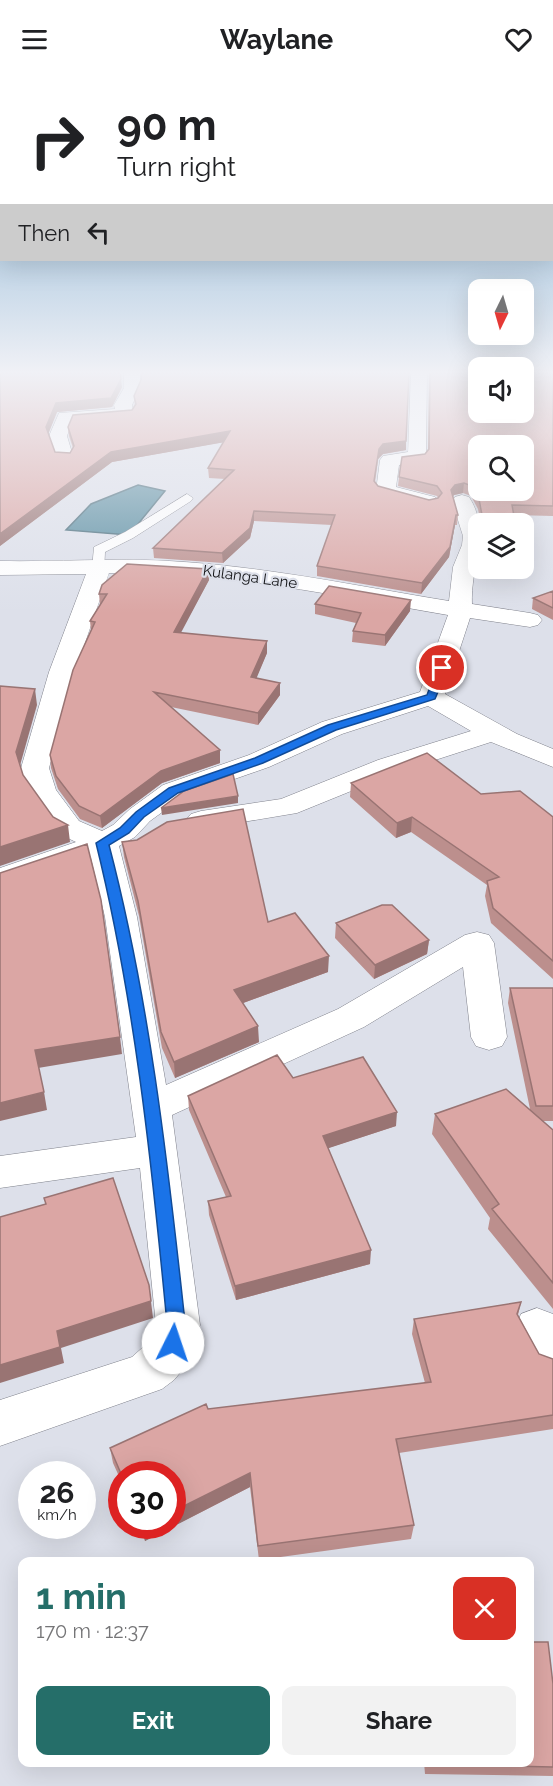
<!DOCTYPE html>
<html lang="en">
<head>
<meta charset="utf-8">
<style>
	body { margin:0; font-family:Raleway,sans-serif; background:#f2f2f2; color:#202124; height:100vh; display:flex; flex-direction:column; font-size:22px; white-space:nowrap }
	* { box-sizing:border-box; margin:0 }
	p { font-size:20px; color:#757577 }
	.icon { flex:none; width:33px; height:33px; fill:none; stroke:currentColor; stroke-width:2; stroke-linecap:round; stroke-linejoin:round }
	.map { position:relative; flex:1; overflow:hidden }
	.sheet { position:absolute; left:18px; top:1479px; width:516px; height:210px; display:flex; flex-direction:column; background:#fff; border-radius:12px; box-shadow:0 6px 24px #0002 }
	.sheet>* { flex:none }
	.hud { position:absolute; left:0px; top:0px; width:554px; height:183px; box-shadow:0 6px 24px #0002; background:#fff; color:#202124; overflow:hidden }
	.needle { width:39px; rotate:185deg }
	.tools { position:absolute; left:468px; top:201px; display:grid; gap:12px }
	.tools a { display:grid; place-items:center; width:66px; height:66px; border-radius:12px; background:#fff; box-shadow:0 6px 24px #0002; font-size:30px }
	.speed { position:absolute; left:18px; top:1383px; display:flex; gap:12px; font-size:30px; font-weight:700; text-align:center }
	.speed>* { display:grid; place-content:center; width:78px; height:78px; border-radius:50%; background:#fff; box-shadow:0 6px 24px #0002; line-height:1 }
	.speed small { font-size:15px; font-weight:400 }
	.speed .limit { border:9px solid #d22; background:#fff; color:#111 }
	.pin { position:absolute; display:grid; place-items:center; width:51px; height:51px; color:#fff; margin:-26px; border:3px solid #fff; border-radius:50%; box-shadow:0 2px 6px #0007 }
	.me { position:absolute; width:66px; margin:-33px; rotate:4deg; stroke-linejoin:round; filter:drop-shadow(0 0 4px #0008) }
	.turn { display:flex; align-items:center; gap:21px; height:126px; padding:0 18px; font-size:27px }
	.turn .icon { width:78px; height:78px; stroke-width:2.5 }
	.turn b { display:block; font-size:42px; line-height:51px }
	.then { display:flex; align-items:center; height:57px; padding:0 18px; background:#0003; gap:12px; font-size:22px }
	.round { display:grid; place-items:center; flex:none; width:63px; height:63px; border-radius:12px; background:#f2f2f2 }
	.headline { display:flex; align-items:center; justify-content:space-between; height:102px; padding:0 18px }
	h1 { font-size:36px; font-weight:700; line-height:45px; color:#256e69 }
	.action { display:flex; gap:12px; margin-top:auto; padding:12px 18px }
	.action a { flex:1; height:69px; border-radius:12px; background:#256e69; color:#fff; font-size:24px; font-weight:700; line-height:69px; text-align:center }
	.action a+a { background:#f2f2f2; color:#202124 }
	header { display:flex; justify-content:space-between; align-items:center; height:78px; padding:0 18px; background:#fff; font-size:27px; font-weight:700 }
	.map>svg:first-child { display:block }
	.water { fill:#598da1; stroke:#446978; stroke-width:1.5 }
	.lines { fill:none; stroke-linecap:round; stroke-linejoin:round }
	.lane-casing { stroke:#7f818b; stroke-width:1 }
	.street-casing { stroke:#7f818b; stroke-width:1 }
	.lane { fill:#fff; fill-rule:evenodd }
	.street { fill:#fff; fill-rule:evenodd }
	.wall { fill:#bc8f8d }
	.shaded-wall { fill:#997473 }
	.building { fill:#dba6a4; stroke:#997473; stroke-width:1.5; fill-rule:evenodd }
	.route { fill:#1a73e8; stroke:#114b97; stroke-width:1.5 }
	.labels { text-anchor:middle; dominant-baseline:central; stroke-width:4.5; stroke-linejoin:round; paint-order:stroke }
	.far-street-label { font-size:15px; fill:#131417; stroke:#dde0ea }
</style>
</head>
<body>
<header><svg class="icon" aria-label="menu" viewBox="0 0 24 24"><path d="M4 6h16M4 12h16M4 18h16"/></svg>Waylane<svg class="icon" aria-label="heart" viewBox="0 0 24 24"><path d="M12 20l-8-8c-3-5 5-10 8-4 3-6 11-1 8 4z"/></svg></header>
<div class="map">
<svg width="553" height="1708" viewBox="0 0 553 1708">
	<rect width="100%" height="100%" fill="#dde0ea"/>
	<path class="water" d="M138,407L165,413L129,457L66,452L91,426Z"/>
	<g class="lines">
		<defs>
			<path id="lane" d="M187,416L193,420L191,423L133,460L105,474L104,494H94L92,491L94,469L125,454Z"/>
			<path id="street" d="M124,295H140V310L132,327L134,336L131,340L72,344L67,358L73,378L71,382H57L49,358L59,335L115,331L114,327L124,310Z
				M411,295H427L426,379L424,383L399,387L396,409L435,419L438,423L435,427L428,429L379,417L376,413L380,382L383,378L408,374Z
				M462,417L469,419C491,451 470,490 472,526L530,535L538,537L542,542L538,547L530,549L470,540L445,616L517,656L553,671V689L491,664L398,694L297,735L201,751L191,748L186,742L191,736L201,733L281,721L378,682L471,653L428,628L342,656L269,689L183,719L150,743L135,759L119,768L137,839L166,1007L338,931L465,857L477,854L489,857L494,865L507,959L502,968L489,972L476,968L471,959L463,889L364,949L172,1037L200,1247L184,1290L174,1302L162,1311L0,1368V1322L132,1279L150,1263L156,1247L140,1090L0,1110V1078L136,1059L105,839L91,780L0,811V790L76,764L57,755L28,712L21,690L49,594L86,496L0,497V483C56,484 113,480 169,483C263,488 356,508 449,523L453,489L462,467L463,458L452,423L455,419ZM109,495C223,493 336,518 448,537L420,614L322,644L249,677L163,707L130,731L113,747L102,753L79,743L56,712L49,690L75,594Z
				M537,1230L553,1236V1296L537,1290L515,1250L521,1236Z"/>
		</defs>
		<use href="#lane" class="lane-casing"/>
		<use href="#street" class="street-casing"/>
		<use href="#lane" class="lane"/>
		<use href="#street" class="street"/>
	</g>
	<path class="wall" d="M0,295L122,309L112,329L57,334L48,356L55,374L70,375L73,370L69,358L68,349L132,332L135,328L134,318L406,372L383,376L378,381L375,404L378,408L429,422L438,420L437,418L398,408L399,399L425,376L428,371L429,295H553V438L514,437L513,446H481L478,431L471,418L463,415L454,417L453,418L458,437L457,447H455L449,479L421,516L317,498V488L332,447L254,443L250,460L223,485L154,480L153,470L225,401L209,400L208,390L224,364L112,384L0,468Z
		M208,491L209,502L180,555L267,563V575L256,600L280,617L258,647L171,629L220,685L162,705L102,750L80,741L58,711L51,690L50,677L91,553L90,543L100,527L99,516Z
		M553,513V542L532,531L533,520Z
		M315,526L410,533L385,568L352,564L353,553L356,545L315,536Z
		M351,705L481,716L553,739V901L491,845L485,818L487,807L411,754L396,760L350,719Z
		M122,764L268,844L328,894L243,925L259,964L175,1000L162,970L139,838L124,779Z
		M336,845L429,862L427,876L374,901L335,860Z
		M510,910H553V1043H543L553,1052V1231L488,1151L490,1140L432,1056L435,1036L530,1031L508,925Z
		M293,1000L396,1048L328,1070L370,1186L236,1222L209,1137L208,1123L226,1119L189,1032L188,1018Z
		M521,1224L518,1237L539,1276L553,1281V1351L399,1375L414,1447L411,1461L259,1482L250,1409L145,1463L139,1448H172L122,1396V1405L113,1385L110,1370L208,1331L425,1305L412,1256L414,1241Z
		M553,1606V1698L425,1696L424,1684H530Z"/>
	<path class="shaded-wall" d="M121,301L122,309L112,329L57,334L47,359L46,349L56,325Z
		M230,353L231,363L112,384L0,468V456L111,374Z
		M406,363V372L383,376L378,381L374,413L379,371L383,366Z
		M464,405L463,415L454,417L450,422L451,412L455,407Z
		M254,433V443L250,460L223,485L222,475Z
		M456,437L455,447L449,479L421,516L422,505Z
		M208,491L209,502L175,566L174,554Z
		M411,522L410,533L385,568V557Z
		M267,563V575L252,611L251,599Z
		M280,605V617L258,647V635Z
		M35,611L37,627L19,691L16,674Z
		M220,672V685L162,705L102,750L100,738L161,693Z
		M238,718V725L162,737L161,730Z
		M412,739L411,754L396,760L397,745Z
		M68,747L70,764L0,788V769Z
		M429,862L427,876L374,901L375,887Z
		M329,878L328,894L235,928L234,912Z
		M258,948L259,964L175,1000L174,984Z
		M120,959L122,976L38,990L35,972Z
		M44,1014L47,1032L0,1043V1025Z
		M397,1034L396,1048L323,1072V1058Z
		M371,1172L370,1186L236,1222L235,1208Z
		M149,1207L153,1240L61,1270L64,1285L0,1305V1287L57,1253Z
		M250,1395V1409L145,1463L143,1449L146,1448H172V1434Z"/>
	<path class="building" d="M0,295H120L121,301L111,320L56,325L46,349L55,374L70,375L74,368L68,349L73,337L132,332L136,326L134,318L141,302L142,295H409L406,363L383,366L379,371L374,403L378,408L429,422L438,420L442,415L437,408L399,399L402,379L425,376L429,371L430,295H478V334H524V295H553V428L512,427L514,438L482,437L479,421L472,408L464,405L455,407L451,412L458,437H456L450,469L422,505L317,488L335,437L254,433L250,450L222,475L153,470L234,392L208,390L230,353L111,374L0,456ZM478,368H524V412H478Z
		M127,486L208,491L174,554L267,563L251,599L280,605L258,635L154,614L220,672L161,693L100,738L79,728L56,698L50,677L73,592L95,544L90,543L107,516H99L102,507Z
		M329,508L411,522L385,557L353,553L361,535L315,526Z
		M553,513V530L533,520Z
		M0,608L35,611L16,674L23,697L53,739L68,747L0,769Z
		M427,675L481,716L520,713L553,739V883L493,830L487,803L499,799L412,739L397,745L351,705Z
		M233,696L238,718L161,730L184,713Z
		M243,731L268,844L295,835L329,878L234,912L258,948L174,984L161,954L138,823L122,764L137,762L167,744Z
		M87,766L101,822L120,959L35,972L44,1014L0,1025V795Z
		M382,827H392L429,862L375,887L336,845Z
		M510,910H553V1028H536Z
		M277,977L293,1000L363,979L397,1034L323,1058L371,1172L235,1208L208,1123L231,1118L188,1018Z
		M506,1011L553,1052V1205L492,1131L499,1126L435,1036Z
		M113,1100L149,1207L151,1223L57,1253L60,1269L0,1287V1139L46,1126L44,1120Z
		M521,1224L517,1236L539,1276L553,1281V1337L396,1361L414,1447L258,1468L250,1395L172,1434V1396H122V1398L110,1370L206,1326L208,1331L431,1304L414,1241Z
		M530,1564H548L553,1606V1689L428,1686V1684H530Z"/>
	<linearGradient id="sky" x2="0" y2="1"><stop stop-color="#6fa4cc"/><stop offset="0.55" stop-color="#f0f1f6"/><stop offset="1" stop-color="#f0f1f6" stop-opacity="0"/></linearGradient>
	<rect width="553" height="535" fill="url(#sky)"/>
	<path class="route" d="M442,587L448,590L435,621L336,652L263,685L178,715L144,739L129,755L109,767C149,920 167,1078 184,1235L187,1246L180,1271L173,1273L166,1271C161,1260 170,1250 166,1235C151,1078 134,919 96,765L120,750L136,734L169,710L255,680L328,647L427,617L437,590Z"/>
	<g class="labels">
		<g class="far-street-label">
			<text transform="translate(250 499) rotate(8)">Kulanga Lane</text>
		</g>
	</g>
</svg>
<div class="tools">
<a><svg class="needle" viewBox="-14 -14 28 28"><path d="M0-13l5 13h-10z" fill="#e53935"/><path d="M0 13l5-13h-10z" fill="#757577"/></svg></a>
<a><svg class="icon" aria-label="sound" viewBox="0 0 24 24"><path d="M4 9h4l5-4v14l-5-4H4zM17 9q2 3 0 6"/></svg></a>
<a><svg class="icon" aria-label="search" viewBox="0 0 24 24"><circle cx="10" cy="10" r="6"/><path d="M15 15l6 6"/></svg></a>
<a><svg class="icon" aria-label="layers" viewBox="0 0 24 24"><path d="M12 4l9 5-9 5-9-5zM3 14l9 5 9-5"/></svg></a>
</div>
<div class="speed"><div>26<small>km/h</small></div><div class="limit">30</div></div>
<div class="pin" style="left:442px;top:590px;background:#d93025"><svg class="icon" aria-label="arrive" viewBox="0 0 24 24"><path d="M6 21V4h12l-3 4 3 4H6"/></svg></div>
<svg class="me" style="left:173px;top:1265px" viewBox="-20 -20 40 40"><circle r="19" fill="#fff"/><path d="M0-13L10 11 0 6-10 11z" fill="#1a73e8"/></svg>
<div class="hud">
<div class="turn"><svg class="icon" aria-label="right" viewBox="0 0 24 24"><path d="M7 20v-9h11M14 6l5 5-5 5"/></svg><div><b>90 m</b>Turn right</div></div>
<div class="then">Then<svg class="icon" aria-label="left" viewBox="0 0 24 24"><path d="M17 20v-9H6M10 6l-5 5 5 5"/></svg></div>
</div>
<section class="sheet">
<div class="headline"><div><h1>1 min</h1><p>170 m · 12:37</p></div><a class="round" style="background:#d93025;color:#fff"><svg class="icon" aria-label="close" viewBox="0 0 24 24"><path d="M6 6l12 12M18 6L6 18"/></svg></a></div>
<div class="action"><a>Exit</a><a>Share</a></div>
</section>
</div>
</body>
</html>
